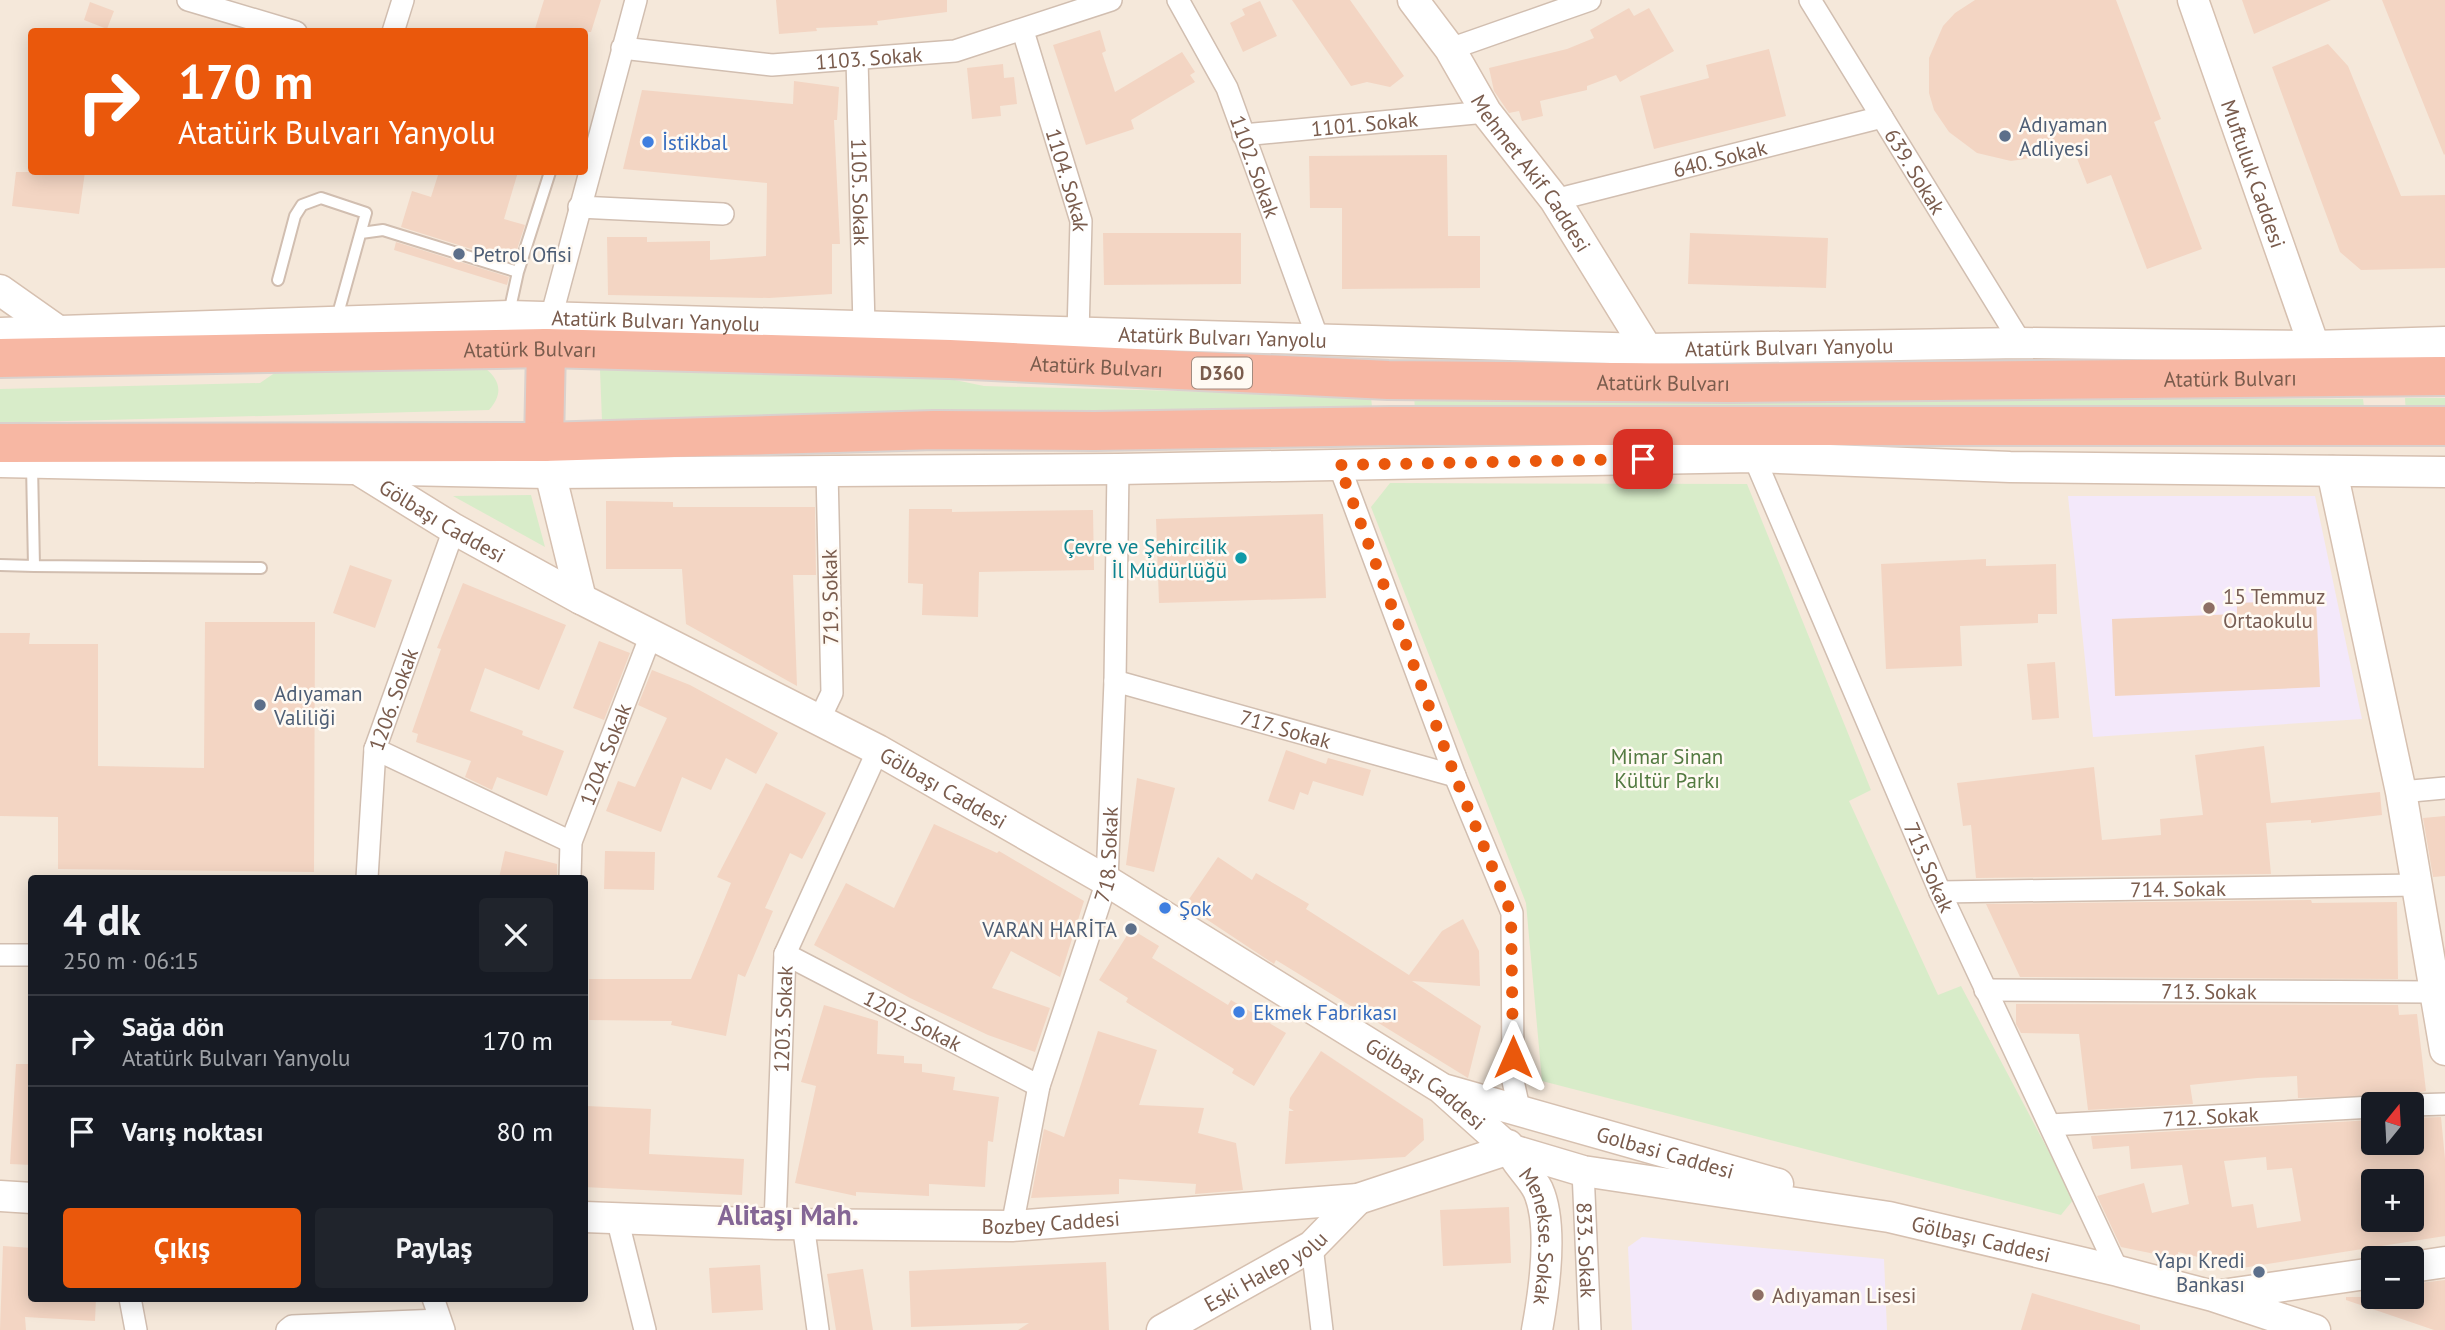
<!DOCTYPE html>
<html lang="tr">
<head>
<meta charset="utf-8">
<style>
	body { margin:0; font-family:"PT Sans",sans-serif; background:#20242c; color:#f1f3f6; height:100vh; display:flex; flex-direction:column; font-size:26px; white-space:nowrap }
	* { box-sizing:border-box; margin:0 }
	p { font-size:23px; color:#9ea1a6 }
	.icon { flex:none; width:38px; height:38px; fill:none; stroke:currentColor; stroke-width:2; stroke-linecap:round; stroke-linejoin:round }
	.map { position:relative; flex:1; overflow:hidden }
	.panel { position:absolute; left:28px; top:875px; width:560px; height:427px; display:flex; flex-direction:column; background:#171b24; border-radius:7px; box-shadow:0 4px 18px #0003 }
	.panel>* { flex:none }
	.hud { position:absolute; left:28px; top:28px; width:560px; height:147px; border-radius:7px; box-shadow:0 4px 18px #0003; background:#ea580c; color:#fff; overflow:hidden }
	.needle { width:46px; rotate:18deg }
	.buttons { position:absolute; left:2361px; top:1092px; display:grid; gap:14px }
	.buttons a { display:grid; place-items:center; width:63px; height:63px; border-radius:7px; background:#171b24; box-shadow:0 4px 18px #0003; font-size:35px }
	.pin { position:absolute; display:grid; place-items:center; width:60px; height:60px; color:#fff; margin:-30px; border-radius:14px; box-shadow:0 4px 10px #0006 }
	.me { position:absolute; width:77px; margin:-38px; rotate:0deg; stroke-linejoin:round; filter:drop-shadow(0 0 5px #0008) }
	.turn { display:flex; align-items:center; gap:24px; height:147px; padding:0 35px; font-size:32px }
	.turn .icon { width:91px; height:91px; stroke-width:2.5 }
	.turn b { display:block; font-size:49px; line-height:60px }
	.round { display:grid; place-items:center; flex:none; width:74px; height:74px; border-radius:7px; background:#20242c }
	.overview { display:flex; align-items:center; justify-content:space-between; height:119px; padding:0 35px }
	h1 { font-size:42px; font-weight:700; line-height:52px }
	.primary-button { display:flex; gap:14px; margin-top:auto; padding:14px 35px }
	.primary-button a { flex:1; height:80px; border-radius:7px; background:#ea580c; color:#fff; font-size:28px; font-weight:700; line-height:80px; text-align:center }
	.primary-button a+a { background:#20242c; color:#f1f3f6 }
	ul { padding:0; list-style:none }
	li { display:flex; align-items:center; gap:21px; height:91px; padding:0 35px; border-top:2px solid #363941 }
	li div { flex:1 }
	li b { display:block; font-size:26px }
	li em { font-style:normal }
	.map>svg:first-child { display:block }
	.residential { fill:#f5e8da; fill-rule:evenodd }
	.education { fill:#f3e8fa }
	.green { fill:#d8ecc9 }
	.building { fill:#f3d5c3; fill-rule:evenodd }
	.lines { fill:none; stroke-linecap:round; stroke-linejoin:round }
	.lane-casing { stroke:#d1beb0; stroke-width:14 }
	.street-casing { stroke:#d1beb0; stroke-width:24 }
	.secondary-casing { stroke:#d6c0b0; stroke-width:33 }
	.highway-casing { stroke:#dad1cd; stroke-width:42 }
	.lane { stroke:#fff; stroke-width:10 }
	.street { stroke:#fff; stroke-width:21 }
	.secondary { stroke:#fff; stroke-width:30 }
	.highway { stroke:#f7b7a3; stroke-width:38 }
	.route { stroke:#ea580c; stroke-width:12; stroke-dasharray:0 21.6 }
	.service-dot { fill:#5c6f8a; stroke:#fffaf3; stroke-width:2.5 }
	.shop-dot { fill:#3f7fe0; stroke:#fffaf3; stroke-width:2.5 }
	.culture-dot { fill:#0f9aa8; stroke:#fffaf3; stroke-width:2.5 }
	.education-dot { fill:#8d6e63; stroke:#fffaf3; stroke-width:2.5 }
	.labels { text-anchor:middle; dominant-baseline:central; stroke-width:5; stroke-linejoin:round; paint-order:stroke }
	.shield { fill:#fffaf3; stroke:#a28b7f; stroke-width:2 }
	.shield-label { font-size:19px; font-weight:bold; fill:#7a5c4d }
	.street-label { font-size:21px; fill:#7a5c4d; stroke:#fffaf3 }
	.service-label { font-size:21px; fill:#4e5e75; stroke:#fffaf3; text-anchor:start }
	.shop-label { font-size:21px; fill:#366cbe; stroke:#fffaf3; text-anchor:start }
	.culture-label { font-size:21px; fill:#0d838f; stroke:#fffaf3; text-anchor:end }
	.education-label { font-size:21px; fill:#785e54; stroke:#fffaf3; text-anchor:start }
	.park-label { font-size:21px; fill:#537a41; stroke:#fffaf3 }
	.district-label { font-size:28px; font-weight:bold; fill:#846695; stroke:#fffaf3 }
</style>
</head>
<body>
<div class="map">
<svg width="2445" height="1330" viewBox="0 0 2445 1330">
	<rect width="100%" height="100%" fill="#fdf6ec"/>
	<path class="residential" d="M0,0H2445V1330H0ZM32,32H584V172H32ZM32,878H584V1298H32ZM2373,1104H2412V1143H2373ZM2373,1181H2412V1220H2373ZM2373,1258H2412V1297H2373Z"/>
	<path class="education" d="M2068,496H2315L2362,719L2093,737Z
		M1642,1237L1884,1259L1887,1330H1632L1628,1247Z"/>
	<path class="green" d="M485,368C501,381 503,394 489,410L29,422L12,428H0V389L260,383L279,370Z
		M600,370L778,372L950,379L984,386L1371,396L1372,408L602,421Z
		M1414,395L2363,399L2365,415L1415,410Z
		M2405,398H2445V417L2406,416Z
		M1390,483L1747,484L1871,790L1849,801L1938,995L1961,986L2074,1199L2061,1215L1542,1081L1526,903L1371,507Z
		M531,495L545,547L453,496Z"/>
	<path class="building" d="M544,0H601L591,32H534Z
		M776,0H947V12L877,21L878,25L816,28L817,31L779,34Z
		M1292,0H1350L1404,76L1390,87L1367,82L1351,86Z
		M1975,0H2116L2161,119L2154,122L2202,249L2147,269L2111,175L2087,184L2071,143L2038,157L2011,161L1977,153L1949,132L1934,110L1929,93V58L1943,26L1955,13Z
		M2242,0H2331L2254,34Z
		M2382,0H2445V154L2444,155Z
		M1260,1L1277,36L1243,52L1230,23L1245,15L1242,9Z
		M90,2L114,11L107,29L84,20Z
		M1629,8L1634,16L1649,8L1674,51L1620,82L1616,75L1587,86V90L1540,101L1543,116L1522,121L1519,111L1509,113L1494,91L1489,68L1567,49L1594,38L1590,30Z
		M1100,30L1106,51L1102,53L1115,92L1182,52L1195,72L1190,75L1195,82L1131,120L1134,129L1086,145L1053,45Z
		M2328,44L2348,66L2401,196L2445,195V268L2361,270L2340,252L2272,67Z
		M1769,49L1786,116L1654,149L1640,96L1709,78L1706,65Z
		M1003,64L1004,78L1014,77L1017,104L1000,106L1001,116L972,119L967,68Z
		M794,81L839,87L837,120H834L840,244H832V294L769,298L608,295L607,237H647V242L710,241V260L766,256L767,183L623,169L642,90L793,104Z
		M1447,155L1448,236H1480V288L1342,289V208H1310L1309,156Z
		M16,172H85L79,214L12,206Z
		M439,172H518L504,219L525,225L513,262L401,227L412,191L431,197Z
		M1103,233H1241V284L1104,285Z
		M1690,233L1828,238L1826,288L1688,284Z
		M396,242L509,277L507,285L394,250Z
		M606,501L673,502V507H815L816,575H793L797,686L686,624L682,569H606Z
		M909,509H952V512L1093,510L1094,570L979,572L978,617L922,615L923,584L908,583Z
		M1323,514L1326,598L1159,603L1156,519Z
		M1986,559V566L2056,564L2057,614H2038V623L1960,626L1962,666L1886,669L1881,564Z
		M350,565L392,580L375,628L333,613Z
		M463,583L566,625L539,690L485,668L470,711L523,731L522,735L564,751L547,796L497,777L492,790L465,777L471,761L416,742L418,734L412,732L441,649L437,648Z
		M2316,600L2320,687L2115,696L2112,619L2237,614V603Z
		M205,622H315L314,872L58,869V817L0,816V633H30L29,644H98V766L204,768Z
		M599,641L630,653L604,720L573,708Z
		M2055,662L2059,718L2032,720L2027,664Z
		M652,670L690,685L778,733L756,774L726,758L711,790L682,777L661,832L606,811L618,781L635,787L667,718L638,705Z
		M2264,746L2271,803L2380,792L2382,815L2311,823V820L2266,823L2271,874L1976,878L1971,825L1963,826L1957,783L2094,767L2102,840L2161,835L2160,819L2203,815L2195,755Z
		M1286,750L1326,764L1328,758L1371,770L1363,796L1313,781L1308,795L1300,792L1294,810L1268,801Z
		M1137,778L1175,788L1154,872L1126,865Z
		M766,783L826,813L802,859L790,853L765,908L773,911L745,977L738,974L726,1036L671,1025L672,1021L589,1020V979H691L731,883L717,877Z
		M2445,816V876L2433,877L2423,818Z
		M934,824L997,853L999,851L1084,901L1060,977L1011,951L992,988L1050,1008L1035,1052L988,1035L910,998L814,945L846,883L894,908Z
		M505,851L557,864V878H499Z
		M605,851L655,852L654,890L604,889Z
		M1218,857L1252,880L1256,873L1309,904L1306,909L1409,975L1442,931L1463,919L1479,951L1480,986L1412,981L1481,1026L1468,1078L1276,960L1274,964L1185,905Z
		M2311,900L2312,903L2397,902L2398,979L2020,977L1986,904Z
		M1131,929L1159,946L1152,958L1228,1005L1231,1000L1286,1033L1254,1086L1232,1073L1234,1069L1126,1002L1128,998L1099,980Z
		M2016,1004L2398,1005L2399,1015L2417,1014L2426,1091L2403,1096L2298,1098L2297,1076L2257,1078L2190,1085L2193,1104L2088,1110L2079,1034L2021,1033L2016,1024Z
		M824,1005L878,1021L877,1054L904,1056V1063L922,1064V1072L955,1077L953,1090L999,1097L993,1142L988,1141L985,1187L929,1184V1196L856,1192V1196L795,1183L816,1086L801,1082Z
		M1098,1031L1157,1050L1139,1105L1204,1108L1198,1133L1236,1143L1243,1190L1195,1194L1196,1184L1119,1179V1194L1031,1198L1044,1129L1064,1137Z
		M1321,1051L1423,1119L1424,1140L1405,1157L1285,1164L1289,1111H1294L1289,1108L1290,1098Z
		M16,1064H32V1165L10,1164Z
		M587,1106L651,1109L649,1154L744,1159L742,1195L584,1187Z
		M2441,1117L2445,1159V1236L2242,1268L2178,1252L2179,1259L2121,1247L2097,1196L2144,1183L2152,1213L2189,1204L2182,1165L2131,1169L2129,1146L2093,1149L2091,1136L2372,1120L2373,1143H2412V1118ZM2266,1157L2267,1170L2292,1168L2301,1221L2257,1228L2253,1204L2232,1207L2224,1161ZM2373,1181H2412V1220H2373Z
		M1509,1207L1511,1263L1443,1266L1440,1210Z
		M3,1246L32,1248V1298H96L95,1321L25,1317L26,1330H0Z
		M1106,1262L1109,1330H1018L1029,1323L911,1327L909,1271Z
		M760,1265L763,1310L712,1313L709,1268Z
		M863,1269L873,1330H836L827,1274Z
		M2445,1280V1330H2434L2346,1300V1297H2412V1284Z
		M2032,1293L2140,1325V1330H2021Z"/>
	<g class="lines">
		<defs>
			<path id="lane" d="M361,233L383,230L518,272
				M278,280L295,216L302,205L321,198L366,213L336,321
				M509,313L518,272L550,172
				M32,465L34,566L261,568
				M0,565L34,566"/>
			<g id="street">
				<path d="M188,0L296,32"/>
				<path id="s1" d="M1178,0L1227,88L1318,339"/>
				<path id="s2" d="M1810,0L2021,343"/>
				<path id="s3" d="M1023,31L1081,221L1078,334"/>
				<path d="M393,32L403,0"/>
				<path id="s4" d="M622,48L772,65L955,51L1111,0"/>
				<path d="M1450,49L1590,0"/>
				<path id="s5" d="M857,59L864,326"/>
				<path id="s6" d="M1243,135L1486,112"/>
				<path id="s7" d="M1555,200L1882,117"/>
				<path d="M579,207L723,214"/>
				<path d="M548,329L636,0"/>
				<path id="s8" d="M1754,457L1940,892L2118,1271"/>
				<path d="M1339,465L1455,776L1512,913L1513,1081L1519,1108"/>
				<path id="s9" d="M1115,681L1455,776"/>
				<path d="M819,720L832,693L827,471"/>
				<path d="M375,749L571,842"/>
				<path d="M2401,792L2445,788"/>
				<path id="s10" d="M367,878L375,749L454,529"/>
				<path id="s11" d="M570,878L571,842L651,635"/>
				<path id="s12" d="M1940,892L2417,885"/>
				<path id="s13" d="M785,954L1039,1086"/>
				<path d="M0,955H32"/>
				<path id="s14" d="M1985,990L2433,992"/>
				<path d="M2412,1105L2445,1104"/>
				<path id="s15" d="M2050,1125L2373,1107"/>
				<path id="s16" d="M1583,1171L1590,1330"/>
				<path d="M617,1218L645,1330"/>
				<path id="s17" d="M775,1224L785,954L878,750"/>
				<path d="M803,1224L818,1330"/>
				<path id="s18" d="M1012,1226L1039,1086L1107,881L1115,681L1118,469"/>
				<path d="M1312,1246L1322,1330"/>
				<path d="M130,1298L136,1330"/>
				<path d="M433,1298L444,1330"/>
				<path d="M287,1330L292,1326L440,1320"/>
			</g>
			<g id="secondary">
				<path id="s19" d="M1413,0L1450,49L1486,112L1555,200L1647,349"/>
				<path id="s20" d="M2193,0L2314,346"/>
				<path d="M0,290L61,333"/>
				<path id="s21" d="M0,333L509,316L1647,349L2021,343L2314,346L2445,342"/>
				<path d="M546,456L581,599"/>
				<path d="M0,462L548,473L1118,469L1754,457L2010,467L2445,472"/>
				<path d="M2332,471L2401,792L2445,1050"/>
				<path id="s22" d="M362,472L454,529L581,599L878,750L1107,881L1441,1088L1509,1149L1583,1171L1889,1217L2118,1271L2213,1296L2315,1330"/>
				<path id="s23" d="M1446,1090L1778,1184"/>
				<path id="s24" d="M1508,1145C1514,1162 1530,1174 1538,1190C1554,1226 1544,1292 1537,1330"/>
				<path d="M0,1196L32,1198"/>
				<path id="s25" d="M584,1217L775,1224L1012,1226L1358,1199L1509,1149"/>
				<path d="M2412,1267L2445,1262"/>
				<path d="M2221,1295L2373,1273"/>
				<path id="s26" d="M1162,1330L1312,1246L1358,1199"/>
			</g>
			<g id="highway">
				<path id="s27" d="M0,358L546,348L950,359L1388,380L1729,383L2445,376"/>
				<path d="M544,442L546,348"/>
				<path d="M0,443L544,442L934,430L1095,431L1390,426H2445"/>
			</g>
		</defs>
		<use href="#lane" class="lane-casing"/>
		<use href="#street" class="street-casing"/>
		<use href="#secondary" class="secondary-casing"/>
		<use href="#highway" class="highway-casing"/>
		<use href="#lane" class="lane"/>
		<use href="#street" class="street"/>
		<use href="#secondary" class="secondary"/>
		<use href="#highway" class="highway"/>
	</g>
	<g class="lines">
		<path class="route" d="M1513,1057L1511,913L1455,776L1339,465L1643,459"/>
	</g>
	<g class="service-dot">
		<circle cx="2005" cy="136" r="7"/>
		<circle cx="459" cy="254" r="7"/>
		<circle cx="260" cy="705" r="7"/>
		<circle cx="1131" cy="929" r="7"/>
		<circle cx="2259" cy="1272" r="7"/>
	</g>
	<g class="shop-dot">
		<circle cx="648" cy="142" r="7"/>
		<circle cx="1165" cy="908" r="7"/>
		<circle cx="1239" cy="1012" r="7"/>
	</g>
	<circle class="culture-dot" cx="1241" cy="558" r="7"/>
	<g class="education-dot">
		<circle cx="2209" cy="608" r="7"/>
		<circle cx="1758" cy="1295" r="7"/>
	</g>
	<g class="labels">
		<rect class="shield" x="1192" y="357.5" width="60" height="31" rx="5"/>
		<g class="shield-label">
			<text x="1222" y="373">D360</text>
		</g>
		<g class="street-label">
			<text stroke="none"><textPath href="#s4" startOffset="248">1103. Sokak</textPath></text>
			<text stroke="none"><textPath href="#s6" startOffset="122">1101. Sokak</textPath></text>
			<text stroke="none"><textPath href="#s7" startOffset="170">640. Sokak</textPath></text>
			<text stroke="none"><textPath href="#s1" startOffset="184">1102. Sokak</textPath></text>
			<text stroke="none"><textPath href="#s2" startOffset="201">639. Sokak</textPath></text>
			<text stroke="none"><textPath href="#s19" startOffset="210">Mehmet Akif Caddesi</textPath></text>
			<text stroke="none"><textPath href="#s20" startOffset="184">Muftuluk Caddesi</textPath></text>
			<text stroke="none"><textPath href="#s3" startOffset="156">1104. Sokak</textPath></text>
			<text stroke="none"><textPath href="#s5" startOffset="133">1105. Sokak</textPath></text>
			<text stroke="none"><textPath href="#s21" startOffset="656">Atatürk Bulvarı Yanyolu</textPath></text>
			<text stroke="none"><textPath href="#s21" startOffset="1223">Atatürk Bulvarı Yanyolu</textPath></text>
			<text stroke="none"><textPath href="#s21" startOffset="1790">Atatürk Bulvarı Yanyolu</textPath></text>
			<text stroke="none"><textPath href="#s27" startOffset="530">Atatürk Bulvarı</textPath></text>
			<text stroke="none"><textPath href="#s27" startOffset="1097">Atatürk Bulvarı</textPath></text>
			<text stroke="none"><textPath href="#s27" startOffset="2231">Atatürk Bulvarı</textPath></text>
			<text stroke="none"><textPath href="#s27" startOffset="1664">Atatürk Bulvarı</textPath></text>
			<text stroke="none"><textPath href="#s22" startOffset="94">Gölbaşı Caddesi</textPath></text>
			<text transform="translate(830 597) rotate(-91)">719. Sokak</text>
			<text stroke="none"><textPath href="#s10" startOffset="182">1206. Sokak</textPath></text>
			<text stroke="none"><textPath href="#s9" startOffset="177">717. Sokak</textPath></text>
			<text stroke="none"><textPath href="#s11" startOffset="130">1204. Sokak</textPath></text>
			<text stroke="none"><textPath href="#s22" startOffset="662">Gölbaşı Caddesi</textPath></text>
			<text stroke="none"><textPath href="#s18" startOffset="385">718. Sokak</textPath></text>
			<text stroke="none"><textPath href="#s8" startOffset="446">715. Sokak</textPath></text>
			<text stroke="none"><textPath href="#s12" startOffset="238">714. Sokak</textPath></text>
			<text stroke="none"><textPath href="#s14" startOffset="224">713. Sokak</textPath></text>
			<text stroke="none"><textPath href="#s17" startOffset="205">1203. Sokak</textPath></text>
			<text stroke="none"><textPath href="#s13" startOffset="144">1202. Sokak</textPath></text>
			<text stroke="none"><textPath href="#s22" startOffset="1228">Gölbaşı Caddesi</textPath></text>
			<text stroke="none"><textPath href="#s15" startOffset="161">712. Sokak</textPath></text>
			<text stroke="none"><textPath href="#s23" startOffset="228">Golbasi Caddesi</textPath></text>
			<text stroke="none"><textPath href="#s25" startOffset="467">Bozbey Caddesi</textPath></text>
			<text stroke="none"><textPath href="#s24" startOffset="100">Menekse. Sokak</textPath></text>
			<text stroke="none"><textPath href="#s22" startOffset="1816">Gölbaşı Caddesi</textPath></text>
			<text stroke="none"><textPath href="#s16" startOffset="79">833. Sokak</textPath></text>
			<text stroke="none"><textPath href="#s26" startOffset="119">Eski Halep yolu</textPath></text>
		</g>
		<g class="service-label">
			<text x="2019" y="124">Adıyaman<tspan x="2019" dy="24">Adliyesi</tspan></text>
			<text x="473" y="254">Petrol Ofisi</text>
			<text x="274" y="693">Adıyaman<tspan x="274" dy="24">Valiliği</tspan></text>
			<text x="1117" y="929" text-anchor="end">VARAN HARİTA</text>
			<text x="2245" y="1260" text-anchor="end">Yapı Kredi<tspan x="2245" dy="24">Bankası</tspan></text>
		</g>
		<g class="shop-label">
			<text x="662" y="142">İstikbal</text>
			<text x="1179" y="908">Şok</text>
			<text x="1253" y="1012">Ekmek Fabrikası</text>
		</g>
		<g class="culture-label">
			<text x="1227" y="546">Çevre ve Şehircilik<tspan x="1227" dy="24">İl Müdürlüğü</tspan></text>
		</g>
		<g class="education-label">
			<text x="2223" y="596">15 Temmuz<tspan x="2223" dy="24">Ortaokulu</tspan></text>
			<text x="1772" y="1295">Adıyaman Lisesi</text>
		</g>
		<g class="park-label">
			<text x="1667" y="756">Mimar Sinan<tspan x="1667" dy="24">Kültür Parkı</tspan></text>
		</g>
		<g class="district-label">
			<text x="788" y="1214">Alitaşı Mah.</text>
		</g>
	</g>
</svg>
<div class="buttons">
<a><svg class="needle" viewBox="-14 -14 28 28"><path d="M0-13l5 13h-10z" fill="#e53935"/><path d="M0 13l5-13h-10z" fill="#9ea1a6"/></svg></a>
<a>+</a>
<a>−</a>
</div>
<div class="pin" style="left:1643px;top:459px;background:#d93025"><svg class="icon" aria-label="arrive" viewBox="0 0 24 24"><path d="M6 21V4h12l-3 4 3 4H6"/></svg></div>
<svg class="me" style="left:1513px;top:1057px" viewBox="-20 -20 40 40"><path d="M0-17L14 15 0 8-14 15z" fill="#ea580c" stroke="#fff" stroke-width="4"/></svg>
<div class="hud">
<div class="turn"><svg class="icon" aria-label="right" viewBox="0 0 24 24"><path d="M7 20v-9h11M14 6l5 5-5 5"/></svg><div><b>170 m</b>Atatürk Bulvarı Yanyolu</div></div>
</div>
<section class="panel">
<div class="overview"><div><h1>4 dk</h1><p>250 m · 06:15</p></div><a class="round"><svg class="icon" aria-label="close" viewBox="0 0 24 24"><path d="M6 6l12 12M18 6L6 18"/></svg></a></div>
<ul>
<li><svg class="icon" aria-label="right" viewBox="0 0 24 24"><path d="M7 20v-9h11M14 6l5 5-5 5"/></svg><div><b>Sağa dön</b><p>Atatürk Bulvarı Yanyolu</p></div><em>170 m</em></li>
<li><svg class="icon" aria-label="arrive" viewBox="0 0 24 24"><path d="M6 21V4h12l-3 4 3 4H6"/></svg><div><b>Varış noktası</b></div><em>80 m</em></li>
</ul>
<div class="primary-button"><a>Çıkış</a><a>Paylaş</a></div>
</section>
</div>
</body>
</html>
